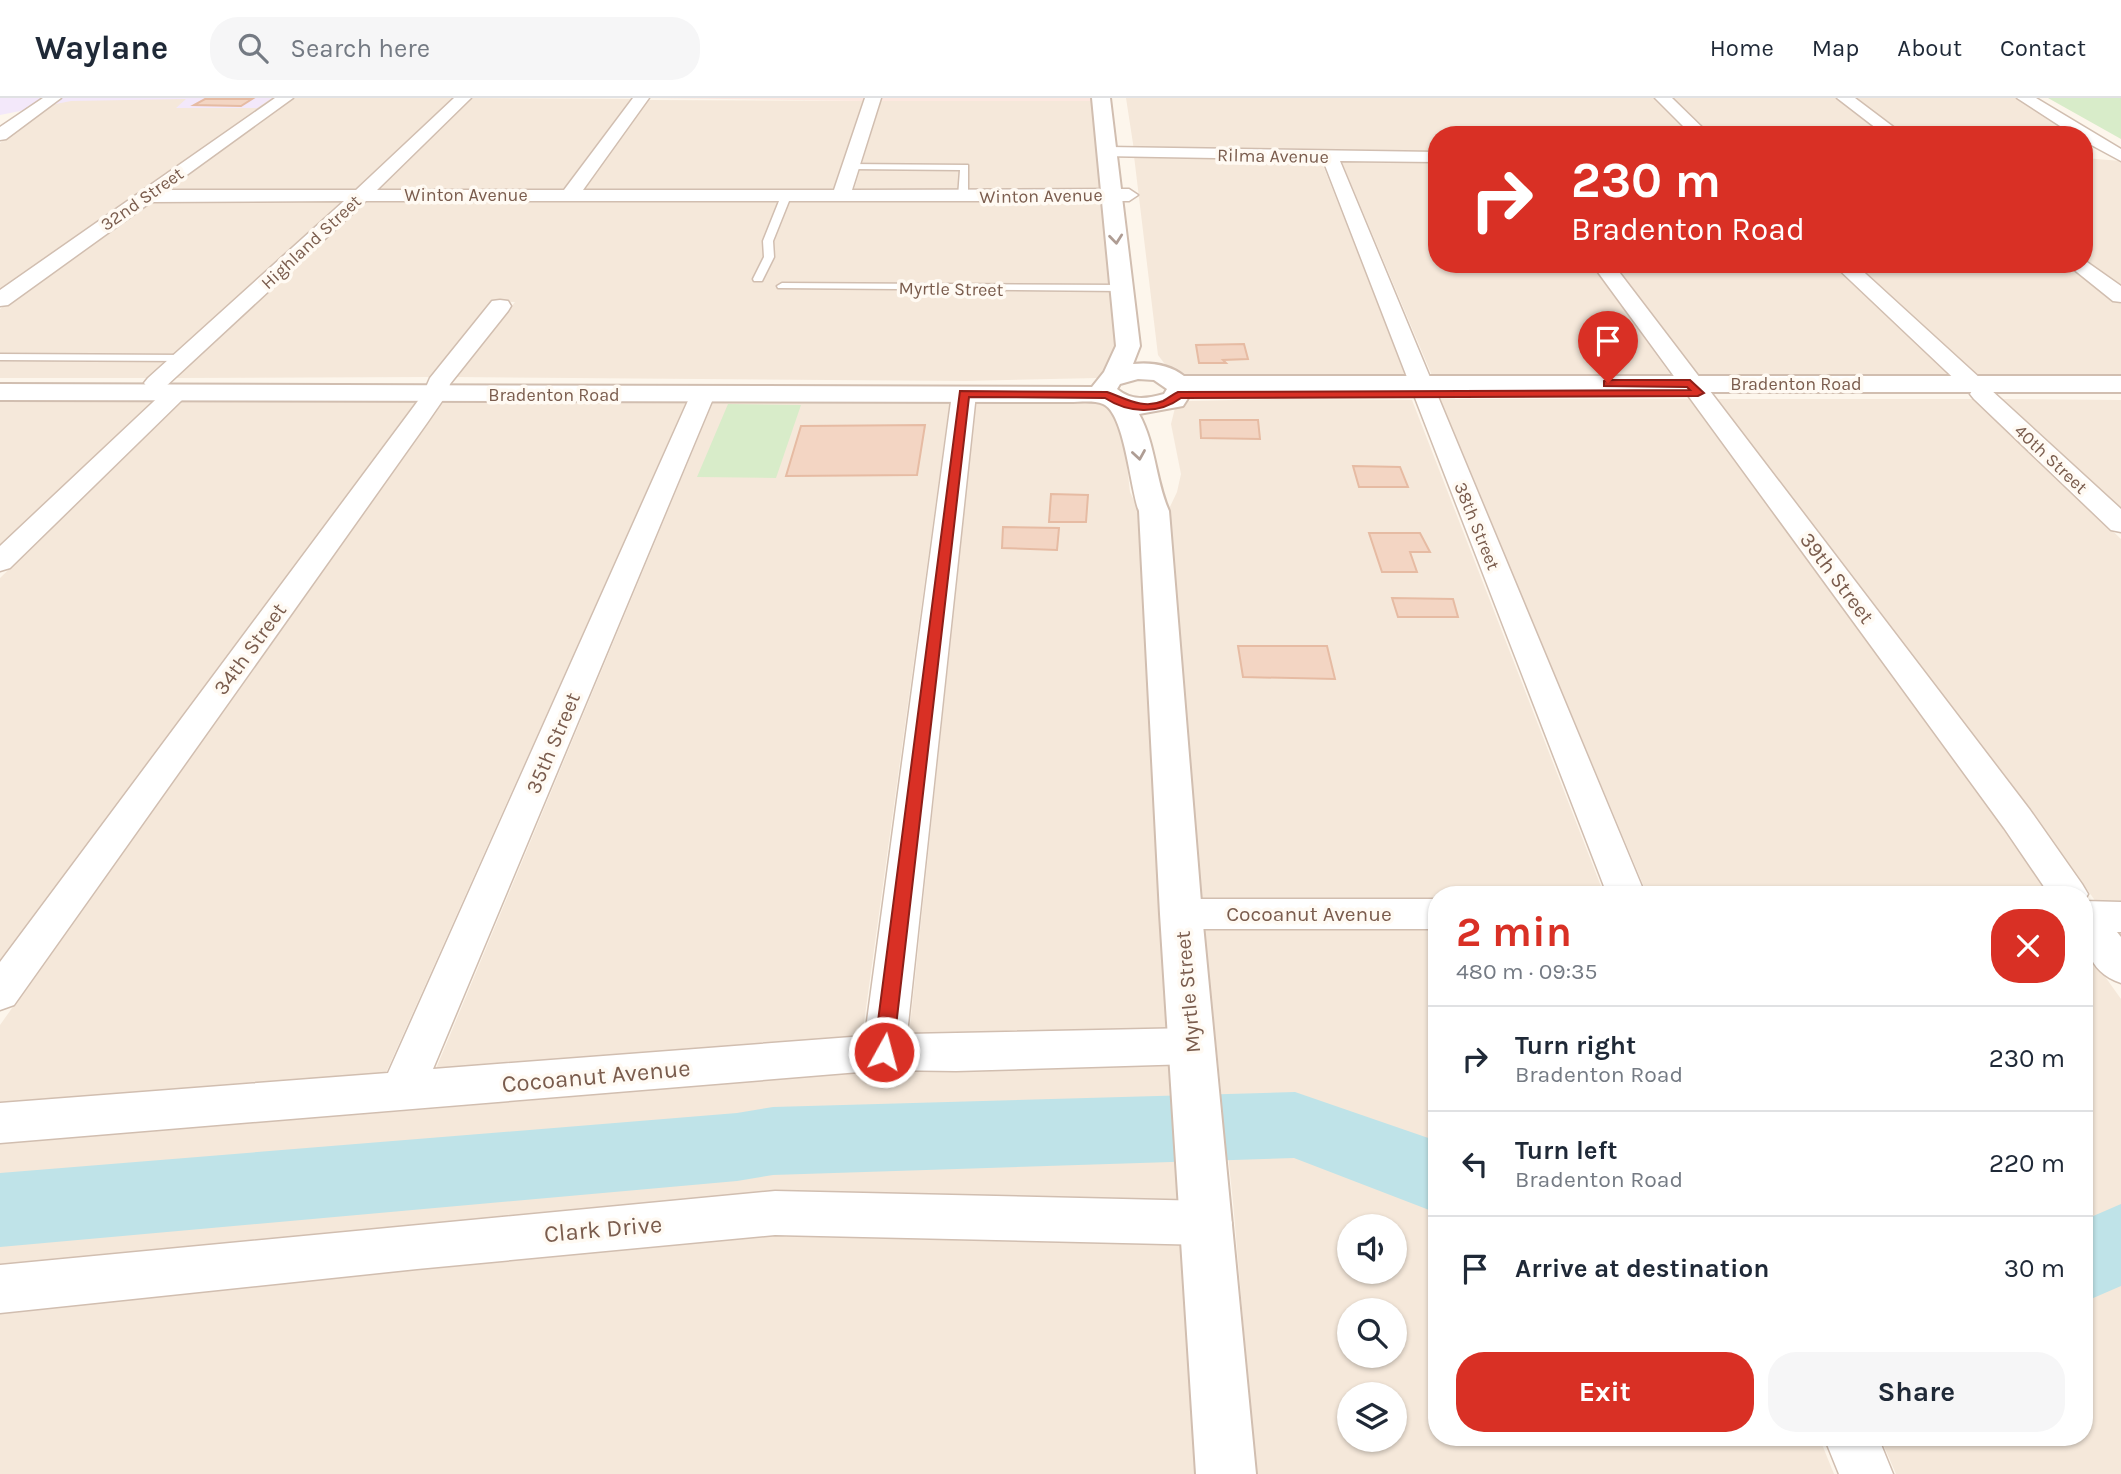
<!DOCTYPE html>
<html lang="en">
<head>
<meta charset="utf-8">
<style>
	body { margin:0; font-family:Karla,sans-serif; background:#f6f6f7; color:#1f2937; height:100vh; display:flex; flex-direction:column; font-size:26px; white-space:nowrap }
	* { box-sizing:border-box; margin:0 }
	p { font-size:23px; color:#747a83 }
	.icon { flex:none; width:38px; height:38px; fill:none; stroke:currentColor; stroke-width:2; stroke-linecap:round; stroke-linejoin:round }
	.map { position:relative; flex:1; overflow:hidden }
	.sheet { position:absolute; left:1428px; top:788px; width:665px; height:560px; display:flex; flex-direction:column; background:#fff; border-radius:28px; box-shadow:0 2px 5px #0004 }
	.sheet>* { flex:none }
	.top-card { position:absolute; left:1428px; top:28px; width:665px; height:147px; border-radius:28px; box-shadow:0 2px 5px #0004; background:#d93025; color:#fff; overflow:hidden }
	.buttons { position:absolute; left:1337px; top:1116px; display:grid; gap:14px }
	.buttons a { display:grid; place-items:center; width:70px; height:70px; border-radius:50%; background:#fff; box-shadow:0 2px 5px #0004; font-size:35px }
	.pin { position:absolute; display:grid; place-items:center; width:60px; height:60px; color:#fff; margin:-72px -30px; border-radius:50% 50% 50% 0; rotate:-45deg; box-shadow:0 0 7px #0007 }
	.pin .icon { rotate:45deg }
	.me { position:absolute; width:77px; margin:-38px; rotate:7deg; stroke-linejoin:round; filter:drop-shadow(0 0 5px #0008) }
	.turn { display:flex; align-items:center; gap:24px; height:147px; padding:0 28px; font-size:32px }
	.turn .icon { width:91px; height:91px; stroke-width:2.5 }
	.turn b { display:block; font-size:49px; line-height:60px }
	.round { display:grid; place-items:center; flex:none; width:74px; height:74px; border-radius:28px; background:#f6f6f7 }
	.summary { display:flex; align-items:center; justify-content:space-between; height:119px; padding:0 28px }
	h1 { font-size:42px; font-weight:700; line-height:52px; color:#d93025 }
	.cta { display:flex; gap:14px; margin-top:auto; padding:14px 28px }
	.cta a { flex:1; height:80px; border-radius:28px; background:#d93025; color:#fff; font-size:28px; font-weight:700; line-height:80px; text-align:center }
	.cta a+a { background:#f6f6f7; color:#1f2937 }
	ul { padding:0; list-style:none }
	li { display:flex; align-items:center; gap:21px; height:105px; padding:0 28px; border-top:2px solid #e0e1e3 }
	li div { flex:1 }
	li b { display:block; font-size:26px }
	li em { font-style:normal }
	header { display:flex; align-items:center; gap:42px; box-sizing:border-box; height:98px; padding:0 35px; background:#fff; border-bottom:2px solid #e0e1e3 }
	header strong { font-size:33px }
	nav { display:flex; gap:38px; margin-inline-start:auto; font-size:24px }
	.search { width:490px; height:63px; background:#f6f6f7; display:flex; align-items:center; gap:18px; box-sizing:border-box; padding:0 24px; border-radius:28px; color:#747a83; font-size:26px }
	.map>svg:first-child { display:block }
	.residential { fill:#f5e8da; fill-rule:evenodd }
	.commercial { fill:#fde8e0 }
	.education { fill:#f3e8fa }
	.green { fill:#d8ecc9 }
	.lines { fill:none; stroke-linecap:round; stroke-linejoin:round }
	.river { fill:#bfe3e8; fill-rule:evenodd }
	.building { fill:#f3d5c3; stroke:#e6bba3; stroke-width:2 }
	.service-casing { stroke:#d1beb0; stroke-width:3 }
	.minor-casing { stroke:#d1beb0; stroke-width:3 }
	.tertiary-casing { stroke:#d1beb0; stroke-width:4 }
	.service { fill:#fff; fill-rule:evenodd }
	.minor { fill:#fff; fill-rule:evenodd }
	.tertiary { fill:#fff; fill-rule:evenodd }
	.oneway { stroke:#af9d94 }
	.route { fill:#d93025; stroke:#8d1f18; stroke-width:2 }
	.labels { text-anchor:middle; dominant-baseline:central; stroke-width:7; stroke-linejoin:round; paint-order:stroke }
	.far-street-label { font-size:18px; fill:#7a5c4d; stroke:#fffaf3 }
	.street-label { font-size:21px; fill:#7a5c4d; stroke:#fffaf3 }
	.near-street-label { font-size:24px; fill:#7a5c4d; stroke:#fffaf3 }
</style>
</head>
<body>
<header>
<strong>Waylane</strong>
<div class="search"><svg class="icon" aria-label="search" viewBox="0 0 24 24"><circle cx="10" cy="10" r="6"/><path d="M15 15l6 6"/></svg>Search here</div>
<nav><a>Home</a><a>Map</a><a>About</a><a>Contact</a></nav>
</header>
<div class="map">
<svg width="2121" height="1376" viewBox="0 0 2121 1376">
	<rect width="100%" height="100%" fill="#fdf6ec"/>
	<path class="residential" d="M82,0H276L0,194V45L59,2Z
		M293,0H454L355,94H162Z
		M472,0L631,1L561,94H375Z
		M1126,0H1654L1693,37H1437V56L1134,52Z
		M1671,0H1836L1887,37H1711Z
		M1854,0H2016L2078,37H1906Z
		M648,2L863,3L832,95L582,94Z
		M881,3H1093L1100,94L853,95Z
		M1134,58L1321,62L1407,280H1186L1170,273L1158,257Z
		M2084,60L2121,63V189L2084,163Z
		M1341,62H1437V166H1591L1673,280H1433Z
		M152,101H348L149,280H0V211Z
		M368,101H1101L1115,247L1111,263L1103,276L1097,280L966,283L455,279L515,204L492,203L429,279L176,280Z
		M1613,166H1831L1954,280H1700Z
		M1854,166H2066L2121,206V281L1980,280Z
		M0,300L157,301L0,449Z
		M184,301L417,302L0,864V480Z
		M950,301L862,939L435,973L714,302Z
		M976,301L1099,302L1106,307L1117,324L1125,349L1130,394L1139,413L1168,931L909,937Z
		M1278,301L1412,302L1604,796H1437V801H1202L1168,413L1177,394L1181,376L1171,326L1175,310L1188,303Z
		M1439,301H1689L1997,720L2048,796H1647Z
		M1716,301H1975L2121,441V804H2096L2037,721Z
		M2002,301L2121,302V412Z
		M444,302H687L385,977L0,1007V927Z
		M1437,830V1339H1819L1834,1376H1256L1233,1104L1204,831ZM1349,1129H1395V1174H1349ZM1349,1213H1395V1258H1349ZM1349,1297H1395V1342H1349Z
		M2084,849L2121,901V1376H1896L1880,1339H2084Z
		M1171,966L1180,1103L776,1094L423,1126L0,1168V1043L418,1012L883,972L955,973Z
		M772,1138L1183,1147L1196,1376H0V1214L412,1171Z"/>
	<path class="commercial" d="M649,0H864L863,3Z
		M882,0H1092L1093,3H881Z"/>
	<path class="education" d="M0,0H272L257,10H176L186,1L71,3L0,17Z"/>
	<path class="green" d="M2048,0H2121V41Z
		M728,306L801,307L776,380L697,379Z"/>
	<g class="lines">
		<path class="river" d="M1295,994L1437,1043V1115L1294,1060L773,1077L737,1083L0,1149V1075L737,1015L773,1009Z
			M2121,1106V1188L2084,1204V1122Z"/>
	</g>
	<path class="building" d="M205,1H252L241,8L194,7Z
		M1244,246L1248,261L1223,262L1226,265H1199L1196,247Z
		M1200,322H1258L1260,341L1201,340Z
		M925,327L917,377L786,378L801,328Z
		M1353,368L1400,369L1408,389H1359Z
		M1051,396L1088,397L1086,424H1049Z
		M1003,429L1059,430L1057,452L1002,450Z
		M1369,435H1420L1430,454H1410L1417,474H1382Z
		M1392,500L1453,501L1458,519H1398Z
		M1238,548H1327L1335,581L1243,579Z"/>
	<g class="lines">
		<defs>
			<path id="service" d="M848,66L968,67V99L963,102L958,99L960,72L851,71L848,70Z
				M786,95L791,98L773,143L774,159L762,183H754L753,181L764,159L763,143L781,98Z
				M782,185L1121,187L1126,190L1121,193L778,190L777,188Z
				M0,256L186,257L192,260L186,263L0,262Z"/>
			<path id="minor" d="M43,0H61L6,41L0,42V29Z
				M275,0H293L166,92H356L454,0H471L377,92H564L633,0H649L583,92H834L865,0H881L852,92L1129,91L1138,97L1129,103H366L164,290H148L144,285L148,280L344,103L151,104L8,207L0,208V192Z
				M1655,0H1672L1710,37H1692Z
				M1837,0H1855L1904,37H1885Z
				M2017,0H2036L2121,51V63L2084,43V37H2074Z
				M1108,49L1437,54V64L1340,63L1645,796H1607L1323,62L1102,58L1099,54L1102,50Z
				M2084,162L2121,188V204L2113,203L2067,166H2084Z
				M1592,166H1613L2030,712L2082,786L2088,796L2084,803V796H2049L2004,730Z
				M1833,166H1855L1981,281L1985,286L1983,289L1990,291L2121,411V434L2111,432L1974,301L1970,296L1972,293L1965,291Z
				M500,202L508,203L511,208L508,213L450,286L447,296L427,325L14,907L0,912V864L409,315L423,296L430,280L492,203Z
				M176,288L184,290L188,295L184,300L10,470L0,473V448L168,290Z
				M703,289L711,291L715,296L433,971L865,938L952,296L956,291L964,289L972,291L976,296L907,936L1192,930L1207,935L1213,948L1207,961L1192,966L956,973L884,972L0,1045V1005L388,975L691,296L695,291Z
				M1181,801H1437V831H1181L1167,826L1162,816L1167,806Z
				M2084,803L2121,804V834H2117L2121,839V885C2082,872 2084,837 2084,803Z
				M775,1093L1208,1103L1225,1109L1232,1125L1225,1141L1208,1147L775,1137L417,1171L0,1215V1167Z
				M1824,1339H1878L1893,1376H1839Z"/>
			<path id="tertiary" d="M1092,0H1110L1140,248L1133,266C1151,264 1170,267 1184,278H2121V294H1192L1183,308L1139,316C1156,347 1155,381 1169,413L1202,816L1256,1376H1196L1160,816L1139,413C1130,390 1125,315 1103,306C1094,302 1080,304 1070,304L0,302V286L1092,289L1104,274L1116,248ZM1138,281L1154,282L1167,291L1164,296C1146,301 1132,303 1117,291L1120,286Z"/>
		</defs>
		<use href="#service" class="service-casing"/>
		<use href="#minor" class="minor-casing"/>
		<use href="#tertiary" class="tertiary-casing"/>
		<use href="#service" class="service"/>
		<use href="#minor" class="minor"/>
		<use href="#tertiary" class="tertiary"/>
	</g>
	<defs><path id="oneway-chevron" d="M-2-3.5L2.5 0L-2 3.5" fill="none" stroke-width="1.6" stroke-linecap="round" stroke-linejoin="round" transform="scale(1.75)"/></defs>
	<g class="oneway">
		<use href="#oneway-chevron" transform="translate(1116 141) rotate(84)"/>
		<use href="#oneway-chevron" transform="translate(1139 357) rotate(81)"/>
	</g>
	<path class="route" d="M1608,282H1690L1704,295L1698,298L1181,300C1158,317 1128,315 1105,300L969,299L893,954L891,960L884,962L877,960L874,954L960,293L1107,294C1125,300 1143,312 1163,303C1169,300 1173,296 1178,294L1690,292L1687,289L1604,288V283Z"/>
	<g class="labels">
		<g class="far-street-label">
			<text transform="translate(1273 58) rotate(1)">Rilma Avenue</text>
			<text x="466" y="97">Winton Avenue</text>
			<text transform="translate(1041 98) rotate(-1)">Winton Avenue</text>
			<text transform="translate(142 101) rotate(-35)">32nd Street</text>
			<text transform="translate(311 144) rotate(-43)">Highland Street</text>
			<text transform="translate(951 191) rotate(1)">Myrtle Street</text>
			<text x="1796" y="286">Bradenton Road</text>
			<text x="554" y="297">Bradenton Road</text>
			<text transform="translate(2051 361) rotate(43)">40th Street</text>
			<text transform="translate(1477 428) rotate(68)">38th Street</text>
		</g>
		<g class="street-label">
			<text transform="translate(1837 480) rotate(53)">39th Street</text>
			<text transform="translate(250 551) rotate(-54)">34th Street</text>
			<text transform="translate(553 645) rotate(-67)">35th Street</text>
			<text x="1309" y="816">Cocoanut Avenue</text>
			<text transform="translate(1188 894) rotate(-95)">Myrtle Street</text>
		</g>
		<g class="near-street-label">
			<text transform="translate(596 978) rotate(-5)">Cocoanut Avenue</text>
			<text transform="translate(603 1131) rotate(-5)">Clark Drive</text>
		</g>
	</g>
</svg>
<div class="buttons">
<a><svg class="icon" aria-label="sound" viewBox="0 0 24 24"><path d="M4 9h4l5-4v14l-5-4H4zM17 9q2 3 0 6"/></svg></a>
<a><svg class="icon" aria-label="search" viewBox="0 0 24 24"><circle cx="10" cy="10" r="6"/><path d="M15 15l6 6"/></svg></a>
<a><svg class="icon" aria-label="layers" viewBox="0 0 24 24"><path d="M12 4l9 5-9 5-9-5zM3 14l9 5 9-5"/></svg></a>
</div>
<div class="pin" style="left:1608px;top:285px;background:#d93025"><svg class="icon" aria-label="arrive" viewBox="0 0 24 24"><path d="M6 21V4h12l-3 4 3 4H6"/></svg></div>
<svg class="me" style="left:884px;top:954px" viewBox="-20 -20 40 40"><circle r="17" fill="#d93025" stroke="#fff" stroke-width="3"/><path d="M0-11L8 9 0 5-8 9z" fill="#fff"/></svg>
<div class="top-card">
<div class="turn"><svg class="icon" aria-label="right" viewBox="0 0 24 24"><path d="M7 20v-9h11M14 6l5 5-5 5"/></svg><div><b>230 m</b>Bradenton Road</div></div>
</div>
<section class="sheet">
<div class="summary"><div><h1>2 min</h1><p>480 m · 09:35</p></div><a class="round" style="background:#d93025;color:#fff"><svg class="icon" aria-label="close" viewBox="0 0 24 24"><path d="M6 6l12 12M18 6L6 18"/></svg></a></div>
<ul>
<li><svg class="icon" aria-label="right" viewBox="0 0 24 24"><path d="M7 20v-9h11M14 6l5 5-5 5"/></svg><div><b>Turn right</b><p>Bradenton Road</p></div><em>230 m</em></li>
<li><svg class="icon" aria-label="left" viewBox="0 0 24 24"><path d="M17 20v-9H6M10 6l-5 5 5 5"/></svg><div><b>Turn left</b><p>Bradenton Road</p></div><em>220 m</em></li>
<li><svg class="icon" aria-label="arrive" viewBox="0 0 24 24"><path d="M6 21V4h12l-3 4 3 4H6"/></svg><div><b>Arrive at destination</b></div><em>30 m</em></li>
</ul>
<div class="cta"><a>Exit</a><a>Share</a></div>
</section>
</div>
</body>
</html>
